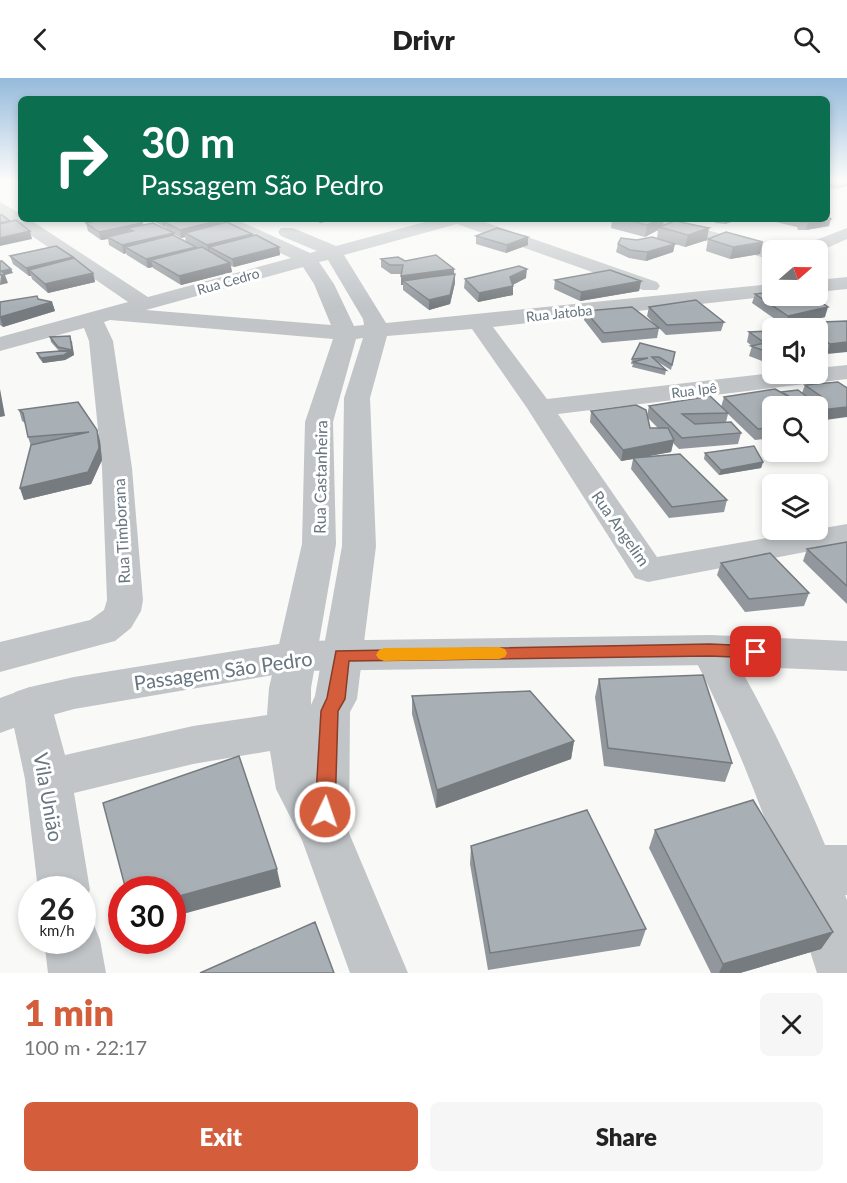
<!DOCTYPE html>
<html lang="en">
<head>
<meta charset="utf-8">
<style>
	body { margin:0; font-family:Lato,sans-serif; background:#f6f6f6; color:#222; height:100vh; display:flex; flex-direction:column; font-size:22px; white-space:nowrap }
	* { box-sizing:border-box; margin:0 }
	p { font-size:20px; color:#767676 }
	.icon { flex:none; width:33px; height:33px; fill:none; stroke:currentColor; stroke-width:2; stroke-linecap:round; stroke-linejoin:round }
	.map { position:relative; height:895px; overflow:hidden }
	.drawer { display:flex; flex-direction:column; background:#fff; flex:1 }
	.drawer>* { flex:none }
	.guide { position:absolute; left:18px; top:18px; width:812px; height:126px; border-radius:9px; box-shadow:0 3px 9px #0003; background:#0b6e4f; color:#fff; overflow:hidden }
	.needle { width:39px; rotate:70deg }
	.tools { position:absolute; left:762px; top:162px; display:grid; gap:12px }
	.tools a { display:grid; place-items:center; width:66px; height:66px; border-radius:9px; background:#fff; box-shadow:0 3px 9px #0003; font-size:30px }
	.speed { position:absolute; left:18px; top:798px; display:flex; gap:12px; font-size:30px; font-weight:700; text-align:center }
	.speed>* { display:grid; place-content:center; width:78px; height:78px; border-radius:50%; background:#fff; box-shadow:0 3px 9px #0003; line-height:1 }
	.speed small { font-size:15px; font-weight:400 }
	.speed .limit { border:9px solid #d22; background:#fff; color:#111 }
	.pin { position:absolute; display:grid; place-items:center; width:51px; height:51px; color:#fff; margin:-26px; border-radius:12px; box-shadow:0 3px 9px #0006 }
	.me { position:absolute; width:66px; margin:-33px; rotate:3deg; stroke-linejoin:round; filter:drop-shadow(0 0 4px #0008) }
	.turn { display:flex; align-items:center; gap:21px; height:126px; padding:0 24px; font-size:27px }
	.turn .icon { width:78px; height:78px; stroke-width:2.5 }
	.turn b { display:block; font-size:42px; line-height:51px }
	.round { display:grid; place-items:center; flex:none; width:63px; height:63px; border-radius:9px; background:#f6f6f6 }
	.head { display:flex; align-items:center; justify-content:space-between; height:102px; padding:0 24px }
	h1 { font-size:36px; font-weight:800; line-height:45px; color:#d45d3c }
	.cta { display:flex; gap:12px; margin-top:auto; padding:12px 24px }
	.cta a { flex:1; height:69px; border-radius:9px; background:#d45d3c; color:#fff; font-size:24px; font-weight:800; line-height:69px; text-align:center }
	.cta a+a { background:#f6f6f6; color:#222 }
	header { display:flex; justify-content:space-between; align-items:center; height:78px; padding:0 24px; background:#fff; font-size:27px; font-weight:800 }
	.map>svg:first-child { display:block }
	.lines { fill:none; stroke-linecap:round; stroke-linejoin:round }
	.minor { fill:#c1c5c8; fill-rule:evenodd }
	.tertiary { fill:#c1c5c8; fill-rule:evenodd }
	.wall { fill:#91979c; fill-rule:evenodd }
	.shaded-wall { fill:#767b7f }
	.building { fill:#a9b0b5; stroke:#767b7f; stroke-width:1.5 }
	.route { fill:#d45d3c; stroke:#8a3c27; stroke-width:1.5 }
	.slow { fill:#f59e0b }
	.labels { text-anchor:middle; dominant-baseline:central; stroke-width:6; stroke-linejoin:round; paint-order:stroke }
	.far-street-label { font-size:14px; fill:#66757f; stroke:#fff }
	.street-label { font-size:16px; fill:#66757f; stroke:#fff }
	.near-street-label { font-size:20px; fill:#66757f; stroke:#fff }
</style>
</head>
<body>
<header><svg class="icon" aria-label="back" viewBox="0 0 24 24"><path d="M15 5l-7 7 7 7"/></svg>Drivr<svg class="icon" aria-label="search" viewBox="0 0 24 24"><circle cx="10" cy="10" r="6"/><path d="M15 15l6 6"/></svg></header>
<div class="map">
<svg width="847" height="895" viewBox="0 0 847 895">
	<rect width="100%" height="100%" fill="#f9f9f7"/>
	<g class="lines">
		<path class="minor" d="M0,124L21,136V141H29L148,219L291,180L215,145L213,141H235L310,175L317,173L281,158L278,154L281,150H293L336,168L436,141H476L657,204L660,208L657,212H643L457,146L344,177L386,245L772,206V218H774H772L493,249L547,321L772,295L818,296V290L847,287V301L558,336L657,479L847,446V466L648,504L635,500L527,330L472,251L387,258L370,320L376,468L357,621L350,634L349,755L408,895H350L302,762L276,711L270,673L193,686L74,715L90,812L82,830V812H38L25,701L9,626L15,614L30,609L45,614L51,626L65,677L193,648L267,637L269,610L302,466L305,344L333,261L110,242L104,244L113,263L132,390L143,522L141,533L131,550L115,563L0,594V564L90,542L104,532L107,522L102,390L89,263L84,250L0,273V259L128,224L0,136ZM328,182L363,241L364,247L354,248L334,206L319,184ZM303,189L314,206L331,247L146,232ZM363,260L344,320L342,468L315,618L311,627V610L336,466L333,344L356,261Z
			M641,141H667L779,172H772V182L643,145Z
			M847,150V161L818,174L798,172L801,168Z
			M847,199V211L818,214V202Z
			M710,557L724,562C763,628 796,696 825,767H847V817H845L847,822V895H817C782,784 745,675 690,572L696,562Z
			M82,839L92,842L100,862L106,895H48L44,862H82Z"/>
		<path class="tertiary" d="M710,557L847,563V593L710,587L297,593L74,631L38,641L0,655V620L30,609L74,599L297,563Z"/>
	</g>
	<path class="wall" d="M826,104H847V108L836,111L826,110Z
		M150,141H218L221,142V146L252,156L253,158L279,169L280,177L234,189L231,188L232,194L181,207L153,190V189L148,190L127,177L126,175L124,176L109,167L108,161L101,162L88,153L86,145H142L143,147L166,151L165,148L164,149ZM174,156L181,160L185,159L186,164L199,170L196,171V169L174,158Z
		M311,141H336L320,145Z
		M584,141H603L594,144Z
		M612,141H664L663,148L707,162L685,169L675,166L673,174L646,183L629,180L616,174L618,166L657,160L658,152L645,159L611,150Z
		M715,141H740L725,146L715,145Z
		M767,141H826L829,148L806,152H798L797,149L767,142Z
		M476,158L528,167L506,175L476,166Z
		M708,161L760,176L730,181L706,173Z
		M10,178L73,179V180L93,195L95,204L48,215L32,201L31,198H29L13,186Z
		M381,181L405,183L454,191L455,205L450,226L429,232L403,212V207H401V196H391L381,189Z
		M526,200L513,207V217L478,224L464,210L465,201Z
		M555,202L641,203L639,213L580,223L554,211Z
		M755,216L825,239L799,245L847,243L827,276L818,270V250H796L798,245L785,248L752,225Z
		M38,221L52,224L55,233L3,249L0,247V224Z
		M649,229L724,244L721,253L666,257L659,250L657,260L602,265L584,242L585,233L658,250L647,238Z
		M772,253V279L762,283L749,278L752,268L747,264L749,254Z
		M50,259L72,263L74,277L65,282L43,285L39,280L37,275L59,273L51,264Z
		M675,274L671,292L658,284L666,292L665,297L632,289L633,286H631L632,281Z
		M838,304L818,343V328H805L806,326L793,327V328H772V360L755,362L728,336L726,344L741,355L738,366L679,371L673,365L671,374L647,378L727,422L724,434L669,440L631,391L633,381L621,383L590,344L591,333L647,338L649,328L721,329L724,319L781,314L802,315L805,307ZM648,340L658,350H650Z
		M19,332L97,352L100,363L102,382L91,406L24,422L20,410L31,368L28,359L25,345L22,343Z
		M705,375L763,384L761,390L719,397L704,381Z
		M847,464V526L803,483L807,471Z
		M721,485L809,515L804,528L745,534L717,497Z
		M599,601L732,685L725,704L604,688L595,619Z
		M412,618L574,663L571,681L436,730L412,636Z
		M655,752L833,854L821,871L740,895H711L649,770Z
		M471,768L646,851L640,868L488,892L470,786Z"/>
	<path class="shaded-wall" d="M847,104V108L836,111L837,108Z
		M162,141H197L164,144L165,148L164,149Z
		M320,141H336L320,145Z
		M594,141H603L594,144Z
		M660,141H664L662,150L659,149L658,152L645,159L647,147Z
		M730,141H740L725,146L726,142Z
		M831,141L829,148L806,152L808,144Z
		M221,142L222,150L185,155V159L181,160L180,152Z
		M142,145L144,153H133L128,150L130,156L107,159L108,161L101,162L99,154Z
		M709,150L707,162L685,169L688,157Z
		M30,153L32,161L0,168V160Z
		M174,155L176,163L125,169L126,175L124,176L122,167Z
		M252,156L253,164L209,169L210,175H209L207,167Z
		M528,159V167L506,175L507,167Z
		M763,164L760,176L730,181L733,169Z
		M675,166L673,174L646,183L647,174Z
		M196,169L197,178L151,182L153,189L148,190L146,181Z
		M279,169L280,177L234,189L232,181Z
		M73,179L75,188L29,192L31,198H29L26,190Z
		M230,185L232,194L181,207L179,198Z
		M11,191L13,195L5,197L8,205L0,207L1,193Z
		M454,191V200L403,203V207H401V198Z
		M527,191L526,200L510,208V199Z
		M93,195L95,204L48,215L45,206Z
		M455,196V205L450,226L429,232V222Z
		M641,203L639,213L580,223L581,214Z
		M513,208V217L478,224L479,215Z
		M52,224L55,233L3,249L0,239Z
		M828,229L825,239L785,248L788,238Z
		M70,258L74,277L65,282L43,285L41,280L72,272Z
		M847,264V274L827,276L830,266Z
		M772,270V279L762,283L765,273Z
		M0,311L5,338L0,339Z
		M847,329V339L818,343L821,332Z
		M97,352L100,363L102,382L91,406L24,422L20,410Z
		M674,362L671,374L634,381L633,380V381L621,383L623,372Z
		M763,384L761,390L719,397L721,392Z
		M574,663L571,681L436,730L437,712Z
		M277,791L281,809L172,839V820Z
		M833,854L821,871L740,895H719L723,886Z"/>
	<path class="building" d="M826,104H847L837,108L826,106Z
		M826,136L831,141L808,144H801L799,141H826Z
		M0,137H2L10,143L0,145Z
		M107,141H136L142,145L99,154L86,145Z
		M176,141H218L221,142L180,152L164,144Z
		M623,141H660L647,147Z
		M16,142L30,153L0,160V146Z
		M675,143L709,150L688,157L659,149Z
		M227,144L252,156L207,167L185,155Z
		M153,145L174,155L122,167L107,159L133,153L128,150Z
		M497,150L528,159L507,167L476,158Z
		M726,154L763,164L733,169L708,161Z
		M173,157L196,169L146,181L125,169Z
		M256,157L279,169L232,181L209,169Z
		M652,159L675,166L647,174L630,172L618,166L621,160L637,162Z
		M56,168L73,179L26,190L10,178Z
		M202,169L230,185L179,198L151,182Z
		M436,177L454,191L401,198L403,187H390L381,181L398,179L405,183Z
		M74,180L93,195L45,206L29,192Z
		M0,183H2L11,191L1,193L0,192Z
		M519,188L527,191L510,199L513,208L479,215L465,201Z
		M0,192L5,196L0,197Z
		M610,192L641,203L581,214L555,202Z
		M455,196L450,217L429,222L403,203L430,199Z
		M772,214V218H812L828,229L788,238L755,216Z
		M37,218L38,221L52,224L0,239V224Z
		M696,222L724,244L667,247L649,229Z
		M632,229L659,250L604,255L585,233Z
		M847,243V264L830,266L818,258V250H807L798,245Z
		M772,253V270L765,273L751,268L765,265L749,254Z
		M70,258L72,272L58,269L50,259Z
		M640,265L675,274L672,287L659,279H652L666,292L633,284L648,280L632,281Z
		M72,272L64,277L41,280L37,275Z
		M838,304L847,310V329L821,332L808,321L822,319L805,307Z
		M775,311L795,322L773,323L781,328H772V349L758,351L724,319Z
		M798,312L810,321H794L781,314Z
		M710,318L728,335L682,336L695,346L731,344L741,355L682,360L649,328Z
		M78,324L97,352L99,370L88,394L20,410L31,367L89,354L28,359L23,335L19,332Z
		M636,327L646,332L650,350H668L674,362L623,372L591,333Z
		M754,368L763,384L721,392L705,375Z
		M680,376L727,422L672,429L633,380Z
		M847,464V508L807,471Z
		M770,475L809,515L749,521L721,485Z
		M703,597L732,685L608,670L599,601Z
		M530,613L574,663L437,712L412,618Z
		M239,678L277,791L172,820V812H126L103,725Z
		M753,722L833,854L723,886L655,752Z
		M587,732L646,851L490,875L471,768Z
		M315,844L334,895H200Z"/>
	<linearGradient id="sky" x2="0" y2="1"><stop stop-color="#95badb"/><stop offset="0.45" stop-color="#fcfcfb"/><stop offset="1" stop-color="#fcfcfb" stop-opacity="0"/></linearGradient>
	<rect width="847" height="229" fill="url(#sky)"/>
	<path class="route" d="M710,566L756,568L762,570L764,574L762,578L756,580L710,578L349,583L345,621L338,633L335,734L332,741L325,743L318,741L315,734L321,633L327,620L336,573Z"/>
	<path class="slow" d="M499,569L505,571L507,575L505,579L499,581L384,583L379,581L376,577L379,572L384,570Z"/>
	<g class="labels">
		<g class="far-street-label">
			<text transform="translate(228 203) rotate(-16)">Rua Cedro</text>
			<text transform="translate(559 235) rotate(-6)">Rua Jatoba</text>
			<text transform="translate(694 312) rotate(-7)">Rua Ipê</text>
		</g>
		<g class="street-label">
			<text transform="translate(320 399) rotate(-89)">Rua Castanheira</text>
			<text transform="translate(621 450) rotate(55)">Rua Angelim</text>
			<text transform="translate(121 453) rotate(-93)">Rua Timborana</text>
		</g>
		<g class="near-street-label">
			<text transform="translate(223 592) rotate(-8)">Passagem São Pedro</text>
			<text transform="translate(49 719) rotate(80)">Vila União</text>
		</g>
	</g>
</svg>
<div class="tools">
<a><svg class="needle" viewBox="-14 -14 28 28"><path d="M0-13l5 13h-10z" fill="#e53935"/><path d="M0 13l5-13h-10z" fill="#767676"/></svg></a>
<a><svg class="icon" aria-label="sound" viewBox="0 0 24 24"><path d="M4 9h4l5-4v14l-5-4H4zM17 9q2 3 0 6"/></svg></a>
<a><svg class="icon" aria-label="search" viewBox="0 0 24 24"><circle cx="10" cy="10" r="6"/><path d="M15 15l6 6"/></svg></a>
<a><svg class="icon" aria-label="layers" viewBox="0 0 24 24"><path d="M12 4l9 5-9 5-9-5zM3 14l9 5 9-5"/></svg></a>
</div>
<div class="speed"><div>26<small>km/h</small></div><div class="limit">30</div></div>
<div class="pin" style="left:756px;top:574px;background:#d93025"><svg class="icon" aria-label="arrive" viewBox="0 0 24 24"><path d="M6 21V4h12l-3 4 3 4H6"/></svg></div>
<svg class="me" style="left:325px;top:734px" viewBox="-20 -20 40 40"><circle r="17" fill="#d45d3c" stroke="#fff" stroke-width="3"/><path d="M0-11L8 9 0 5-8 9z" fill="#fff"/></svg>
<div class="guide">
<div class="turn"><svg class="icon" aria-label="right" viewBox="0 0 24 24"><path d="M7 20v-9h11M14 6l5 5-5 5"/></svg><div><b>30 m</b>Passagem São Pedro</div></div>
</div>
</div>
<section class="drawer">
<div class="head"><div><h1>1 min</h1><p>100 m · 22:17</p></div><a class="round"><svg class="icon" aria-label="close" viewBox="0 0 24 24"><path d="M6 6l12 12M18 6L6 18"/></svg></a></div>
<div class="cta"><a>Exit</a><a>Share</a></div>
</section>
</body>
</html>
